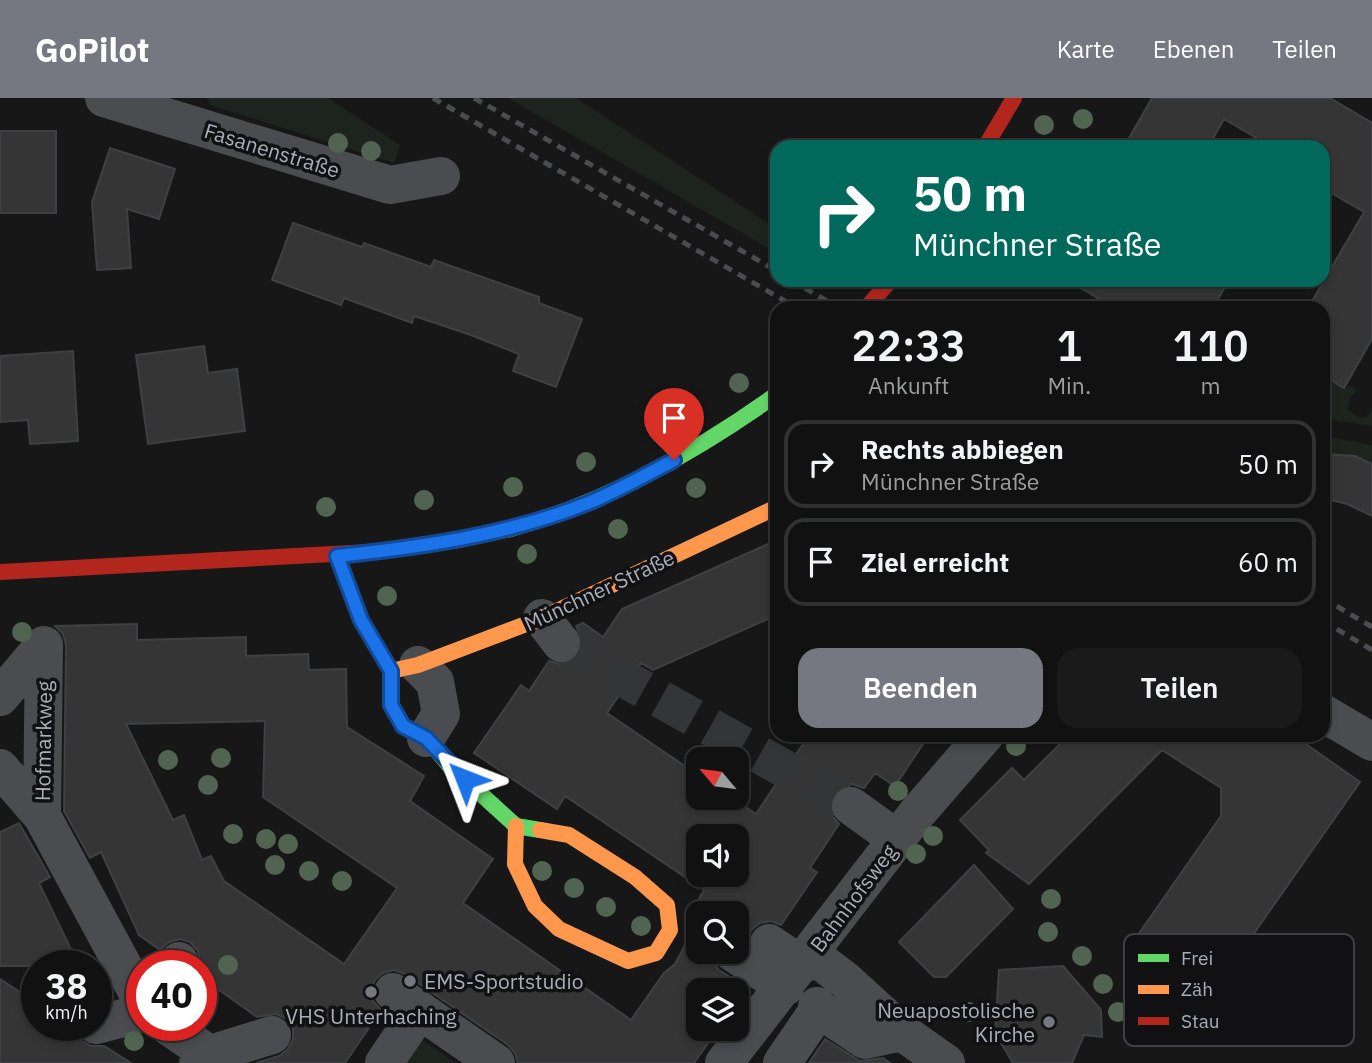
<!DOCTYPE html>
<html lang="de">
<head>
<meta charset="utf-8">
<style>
	body { margin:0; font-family:"IBM Plex Sans",sans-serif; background:#1a1a1a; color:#f1f3f6; height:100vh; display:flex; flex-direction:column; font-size:26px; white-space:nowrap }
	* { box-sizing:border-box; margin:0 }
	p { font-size:23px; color:#9c9d9f }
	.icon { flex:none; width:38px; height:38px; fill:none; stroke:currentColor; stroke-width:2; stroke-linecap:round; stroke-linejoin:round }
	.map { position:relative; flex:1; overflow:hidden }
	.drawer { position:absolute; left:770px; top:203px; width:560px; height:441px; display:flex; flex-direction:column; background:#111; border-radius:21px; box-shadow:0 4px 10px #0003,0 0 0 2px #303131 }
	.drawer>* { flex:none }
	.guide { position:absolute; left:770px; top:42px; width:560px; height:147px; border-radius:21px; box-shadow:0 4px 10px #0003,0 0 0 2px #303131; background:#00695c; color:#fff; overflow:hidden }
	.needle { width:46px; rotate:299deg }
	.tools { position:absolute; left:686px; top:649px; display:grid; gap:14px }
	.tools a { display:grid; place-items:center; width:63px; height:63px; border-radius:14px; background:#111; box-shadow:0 4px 10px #0003,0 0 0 2px #303131; font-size:35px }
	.speed { position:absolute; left:21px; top:852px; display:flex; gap:14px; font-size:35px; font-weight:700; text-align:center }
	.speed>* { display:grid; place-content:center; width:91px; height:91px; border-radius:50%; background:#111; box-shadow:0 4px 10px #0003,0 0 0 2px #303131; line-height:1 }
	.speed small { font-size:18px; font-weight:400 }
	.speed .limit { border:10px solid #d22; background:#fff; color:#111 }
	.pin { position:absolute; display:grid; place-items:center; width:60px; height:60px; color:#fff; margin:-72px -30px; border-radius:50% 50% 50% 0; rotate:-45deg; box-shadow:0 0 7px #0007 }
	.pin .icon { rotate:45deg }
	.me { position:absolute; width:77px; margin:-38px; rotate:315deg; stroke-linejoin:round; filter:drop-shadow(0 0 5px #0008) }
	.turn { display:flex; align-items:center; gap:24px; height:147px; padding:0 28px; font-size:32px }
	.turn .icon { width:91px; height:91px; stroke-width:2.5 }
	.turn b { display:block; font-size:49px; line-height:60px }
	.eta { display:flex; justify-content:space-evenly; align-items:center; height:119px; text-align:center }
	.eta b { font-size:42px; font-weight:600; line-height:49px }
	.cta { display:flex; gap:14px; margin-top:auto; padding:14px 28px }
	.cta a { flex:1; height:80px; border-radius:21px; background:#757880; color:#fff; font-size:28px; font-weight:600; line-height:80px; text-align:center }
	.cta a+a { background:#1a1a1a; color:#f1f3f6 }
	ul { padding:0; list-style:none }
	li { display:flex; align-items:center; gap:21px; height:88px; margin:0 14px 10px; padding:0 14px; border:4px solid #303131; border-radius:21px }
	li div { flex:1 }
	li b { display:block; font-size:26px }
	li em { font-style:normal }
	header { display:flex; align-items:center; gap:42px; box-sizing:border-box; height:98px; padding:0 35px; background:#757880; color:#fff }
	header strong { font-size:33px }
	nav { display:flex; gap:38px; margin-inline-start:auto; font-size:24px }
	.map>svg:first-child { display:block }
	.green { fill:#1d241e }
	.building { fill:#353536; stroke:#3f4043; stroke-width:2; fill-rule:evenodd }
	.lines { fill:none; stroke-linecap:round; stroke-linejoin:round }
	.street-tunnel { stroke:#343537; stroke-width:38; stroke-dasharray:38 19; stroke-linecap:butt }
	.street { stroke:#4b4c50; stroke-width:38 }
	.fast { stroke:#63d668; stroke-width:16 }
	.slow { stroke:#ff974d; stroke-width:16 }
	.jam { stroke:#b3261e; stroke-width:16 }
	.rail { stroke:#4b4c4f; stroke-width:5; stroke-dasharray:9 7; stroke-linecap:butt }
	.tree { fill:#506451 }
	.route-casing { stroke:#114b97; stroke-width:18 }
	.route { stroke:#1a73e8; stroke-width:12 }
	.poi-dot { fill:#757880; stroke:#111113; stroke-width:2.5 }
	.labels { text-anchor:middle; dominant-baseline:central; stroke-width:7; stroke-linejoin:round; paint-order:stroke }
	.street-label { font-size:21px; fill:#a8adb8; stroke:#111113 }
	.poi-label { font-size:21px; fill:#a8adb8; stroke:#111113; text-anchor:start }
	.key { fill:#111113; stroke:#3e4045; stroke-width:2 }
	.key-label { font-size:19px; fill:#a8adb8 }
</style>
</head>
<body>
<header>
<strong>GoPilot</strong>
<nav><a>Karte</a><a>Ebenen</a><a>Teilen</a></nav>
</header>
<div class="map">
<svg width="1372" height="965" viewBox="0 0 1372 965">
	<rect width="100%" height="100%" fill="#171717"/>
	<path class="green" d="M207,0H328L400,47L394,65L210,7Z
		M508,0H576L777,131V155Z
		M1323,277L1344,290L1350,288L1357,292L1350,300L1348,311L1360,320L1366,319L1372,312V328L1323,320Z
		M1323,338L1372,347V366L1323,357Z
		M417,939L456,965H399Z"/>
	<path class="building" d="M1152,0H1330L1372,25V241L1344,290L1323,277V210H1308L1364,114L1323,90V49H1272L1224,21L1208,49H1124Z
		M0,33H56V115H0Z
		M110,50L175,71L159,121L127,111L131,170L97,172L92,104Z
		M293,125L362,149L364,145L431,169L434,162L539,199V205L582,221L556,289L513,273L519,256L468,236L414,218L412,225L344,200L341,207L272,182Z
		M1067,182H1229L1213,210H1115Z
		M204,248L208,275L237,271L245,333L148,346L136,257Z
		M73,253L78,343L30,346L28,322L0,324V258Z
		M1323,356L1355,358L1372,366V418L1347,406L1323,400Z
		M777,442V517L653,572L641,565L607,615L698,677V700H732L756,716L809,637H929L895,688L875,675L864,690L852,686L841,688L834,695L829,705L831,716L839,726L810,770L817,774L781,827L771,823L760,825L751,832L749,839L737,833V816H704L707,811L697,804L704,792L565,698L557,711L474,655L521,587L529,593L549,563L563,567L575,562L581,553L583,543L576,528L583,525L603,539L622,511ZM698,738H737V777H698Z
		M137,526V542L246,539V558L308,556L309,572L346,571L347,629L424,678L410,703L493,761L463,805L631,922L664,875L675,866L698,823V854H710L713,864L719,872L741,886L737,893L698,892V931H718L694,965H518L515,955L508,947L405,876L394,872L383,875L375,882L371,892L373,903L381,912L345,965H256L279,958L288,951L293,941V930L287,921L276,916L257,919L201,879L198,853L190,844L180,841L169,844L160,852L139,837L101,754L90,760L64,713L66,547L63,536L55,528ZM265,623L263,699L397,790L344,866L224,783L211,758L202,762L184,717L173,722L126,626Z
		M1069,637H1293L1360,684L1203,908L1126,854L1221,718V690L1162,652L1029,786L986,755L989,752L960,722L1012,670L1024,682Z
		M19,725L50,779L39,785L79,868H0V734Z
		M974,767L1013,811L946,879H934L899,844Z
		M1063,868L1101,912L1102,939L1084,937L1072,965H1013L995,935L999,872Z
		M0,881L37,905V928H72L81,943L91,948H104L131,965H0Z
		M825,941L860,963L883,960L890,965H809Z"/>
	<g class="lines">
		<path class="street-tunnel" d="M561,545L851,708"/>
		<path class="street" d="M104,0L390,87L441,78
			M542,520L561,545
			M44,547L42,718L142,903
			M418,567L435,584L441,616L426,640
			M0,599L44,547
			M1323,615L1372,644
			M0,670L42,718
			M851,708L897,741
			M769,845L802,867
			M732,854L785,889
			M811,856L845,882L902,934L946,965
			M176,868L179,863
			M393,894L496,965
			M819,911L865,942L902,934
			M96,927L142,915
			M168,928L222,965
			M198,965L211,956L272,937
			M384,965L420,912
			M724,965L918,714L985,637
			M782,965L819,911L817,908"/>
		<path class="fast" d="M507,432C606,404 693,356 777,296
			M337,458L361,522L391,573V607L403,628L426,640L448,666L516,728L540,732"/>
		<path class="slow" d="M391,573L418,567L542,520L777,409
			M516,728L515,766L535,808L559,831L628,863L656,855L670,832L667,807L635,779L569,737L540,732"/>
		<path class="jam" d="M985,49L1014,0
			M866,210L891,182
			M0,474L369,454L459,442L507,432"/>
		<path class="rail" d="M433,0L797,210
			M474,0L777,173
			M791,182L839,210
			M1323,500L1372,529
			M1323,523L1372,552"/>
	</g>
	<g class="tree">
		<circle cx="1083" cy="21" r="10"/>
		<circle cx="1044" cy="27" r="10"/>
		<circle cx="338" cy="45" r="10"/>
		<circle cx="371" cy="53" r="10"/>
		<circle cx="739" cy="285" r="10"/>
		<circle cx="661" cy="335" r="10"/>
		<circle cx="586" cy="364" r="10"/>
		<circle cx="513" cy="389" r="10"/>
		<circle cx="696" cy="390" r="10"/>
		<circle cx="424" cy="402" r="10"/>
		<circle cx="326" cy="409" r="10"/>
		<circle cx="618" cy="431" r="10"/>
		<circle cx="527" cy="456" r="10"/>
		<circle cx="387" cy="498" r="10"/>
		<circle cx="22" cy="534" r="10"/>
		<circle cx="1016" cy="648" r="10"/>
		<circle cx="221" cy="660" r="10"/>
		<circle cx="168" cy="662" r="10"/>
		<circle cx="208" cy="687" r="10"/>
		<circle cx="898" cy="693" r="10"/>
		<circle cx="233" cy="736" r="10"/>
		<circle cx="933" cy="738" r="10"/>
		<circle cx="266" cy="741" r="10"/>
		<circle cx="288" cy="746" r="10"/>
		<circle cx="916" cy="756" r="10"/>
		<circle cx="275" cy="767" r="10"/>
		<circle cx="309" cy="773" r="10"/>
		<circle cx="542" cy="773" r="10"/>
		<circle cx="342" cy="783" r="10"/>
		<circle cx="574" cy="790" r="10"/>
		<circle cx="1051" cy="801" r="10"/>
		<circle cx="606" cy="809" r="10"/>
		<circle cx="641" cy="828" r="10"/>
		<circle cx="1048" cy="834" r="10"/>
		<circle cx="1082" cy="858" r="10"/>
		<circle cx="228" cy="867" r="10"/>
		<circle cx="1103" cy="886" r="10"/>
		<circle cx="969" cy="914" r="10"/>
		<circle cx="1118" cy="914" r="10"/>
		<circle cx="1240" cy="938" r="10"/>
		<circle cx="134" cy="943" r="10"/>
	</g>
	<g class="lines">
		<defs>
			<path id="route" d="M465,681L426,640L403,628L391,607V573L361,522L337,458C422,449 508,437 588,405C617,393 646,377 674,362"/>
		</defs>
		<use href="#route" class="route-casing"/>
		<use href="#route" class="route"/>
	</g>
	<g class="poi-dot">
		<circle cx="410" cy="883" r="7"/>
		<circle cx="371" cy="894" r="7"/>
		<circle cx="1049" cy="924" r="7"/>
	</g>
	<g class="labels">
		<g class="street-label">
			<text transform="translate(272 52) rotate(17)">Fasanenstraße</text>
			<text transform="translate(599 492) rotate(-25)">Münchner Straße</text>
			<text transform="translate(43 643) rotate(-89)">Hofmarkweg</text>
			<text transform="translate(853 800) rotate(-53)">Bahnhofsweg</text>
		</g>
		<g class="poi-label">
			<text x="424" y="883">EMS-Sportstudio</text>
			<text x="1035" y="912" text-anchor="end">Neuapostolische<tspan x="1035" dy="24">Kirche</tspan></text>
			<text x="371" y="918" text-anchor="middle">VHS Unterhaching</text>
		</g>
	</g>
	<rect x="1124" y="836" width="230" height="112" rx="10" class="key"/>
	<rect x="1138" y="856" width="31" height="8" fill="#63d668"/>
	<rect x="1138" y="887" width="31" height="9" fill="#ff974d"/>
	<rect x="1138" y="919" width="31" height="8" fill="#b3261e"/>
	<g class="key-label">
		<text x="1181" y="867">Frei</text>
		<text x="1181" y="898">Zäh</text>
		<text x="1181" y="930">Stau</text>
	</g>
</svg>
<div class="tools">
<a><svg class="needle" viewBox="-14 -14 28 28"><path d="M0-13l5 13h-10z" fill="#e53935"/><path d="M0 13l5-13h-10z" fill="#9c9d9f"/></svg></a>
<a><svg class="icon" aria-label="sound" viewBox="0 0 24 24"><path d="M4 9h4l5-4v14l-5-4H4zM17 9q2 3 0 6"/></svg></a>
<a><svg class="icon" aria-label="search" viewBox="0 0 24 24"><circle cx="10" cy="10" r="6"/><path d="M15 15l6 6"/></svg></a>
<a><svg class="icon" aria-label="layers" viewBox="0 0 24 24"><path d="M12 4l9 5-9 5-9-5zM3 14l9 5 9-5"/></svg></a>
</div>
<div class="speed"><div>38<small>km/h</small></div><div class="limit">40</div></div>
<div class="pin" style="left:674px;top:362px;background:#d93025"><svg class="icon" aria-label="arrive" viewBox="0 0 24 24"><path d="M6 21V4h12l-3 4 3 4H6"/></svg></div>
<svg class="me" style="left:465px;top:681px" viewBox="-20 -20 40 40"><path d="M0-17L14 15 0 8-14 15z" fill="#1a73e8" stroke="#fff" stroke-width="4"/></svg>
<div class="guide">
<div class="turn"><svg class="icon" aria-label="right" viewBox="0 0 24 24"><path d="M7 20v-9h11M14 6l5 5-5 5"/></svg><div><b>50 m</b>Münchner Straße</div></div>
</div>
<section class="drawer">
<div class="eta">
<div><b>22:33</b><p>Ankunft</p></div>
<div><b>1</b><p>Min.</p></div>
<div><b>110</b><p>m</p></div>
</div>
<ul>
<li><svg class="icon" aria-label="right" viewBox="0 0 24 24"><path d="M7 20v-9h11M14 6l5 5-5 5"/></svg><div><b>Rechts abbiegen</b><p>Münchner Straße</p></div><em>50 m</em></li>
<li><svg class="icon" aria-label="arrive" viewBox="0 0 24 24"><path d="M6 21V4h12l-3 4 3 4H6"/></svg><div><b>Ziel erreicht</b></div><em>60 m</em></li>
</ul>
<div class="cta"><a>Beenden</a><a>Teilen</a></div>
</section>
</div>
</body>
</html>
